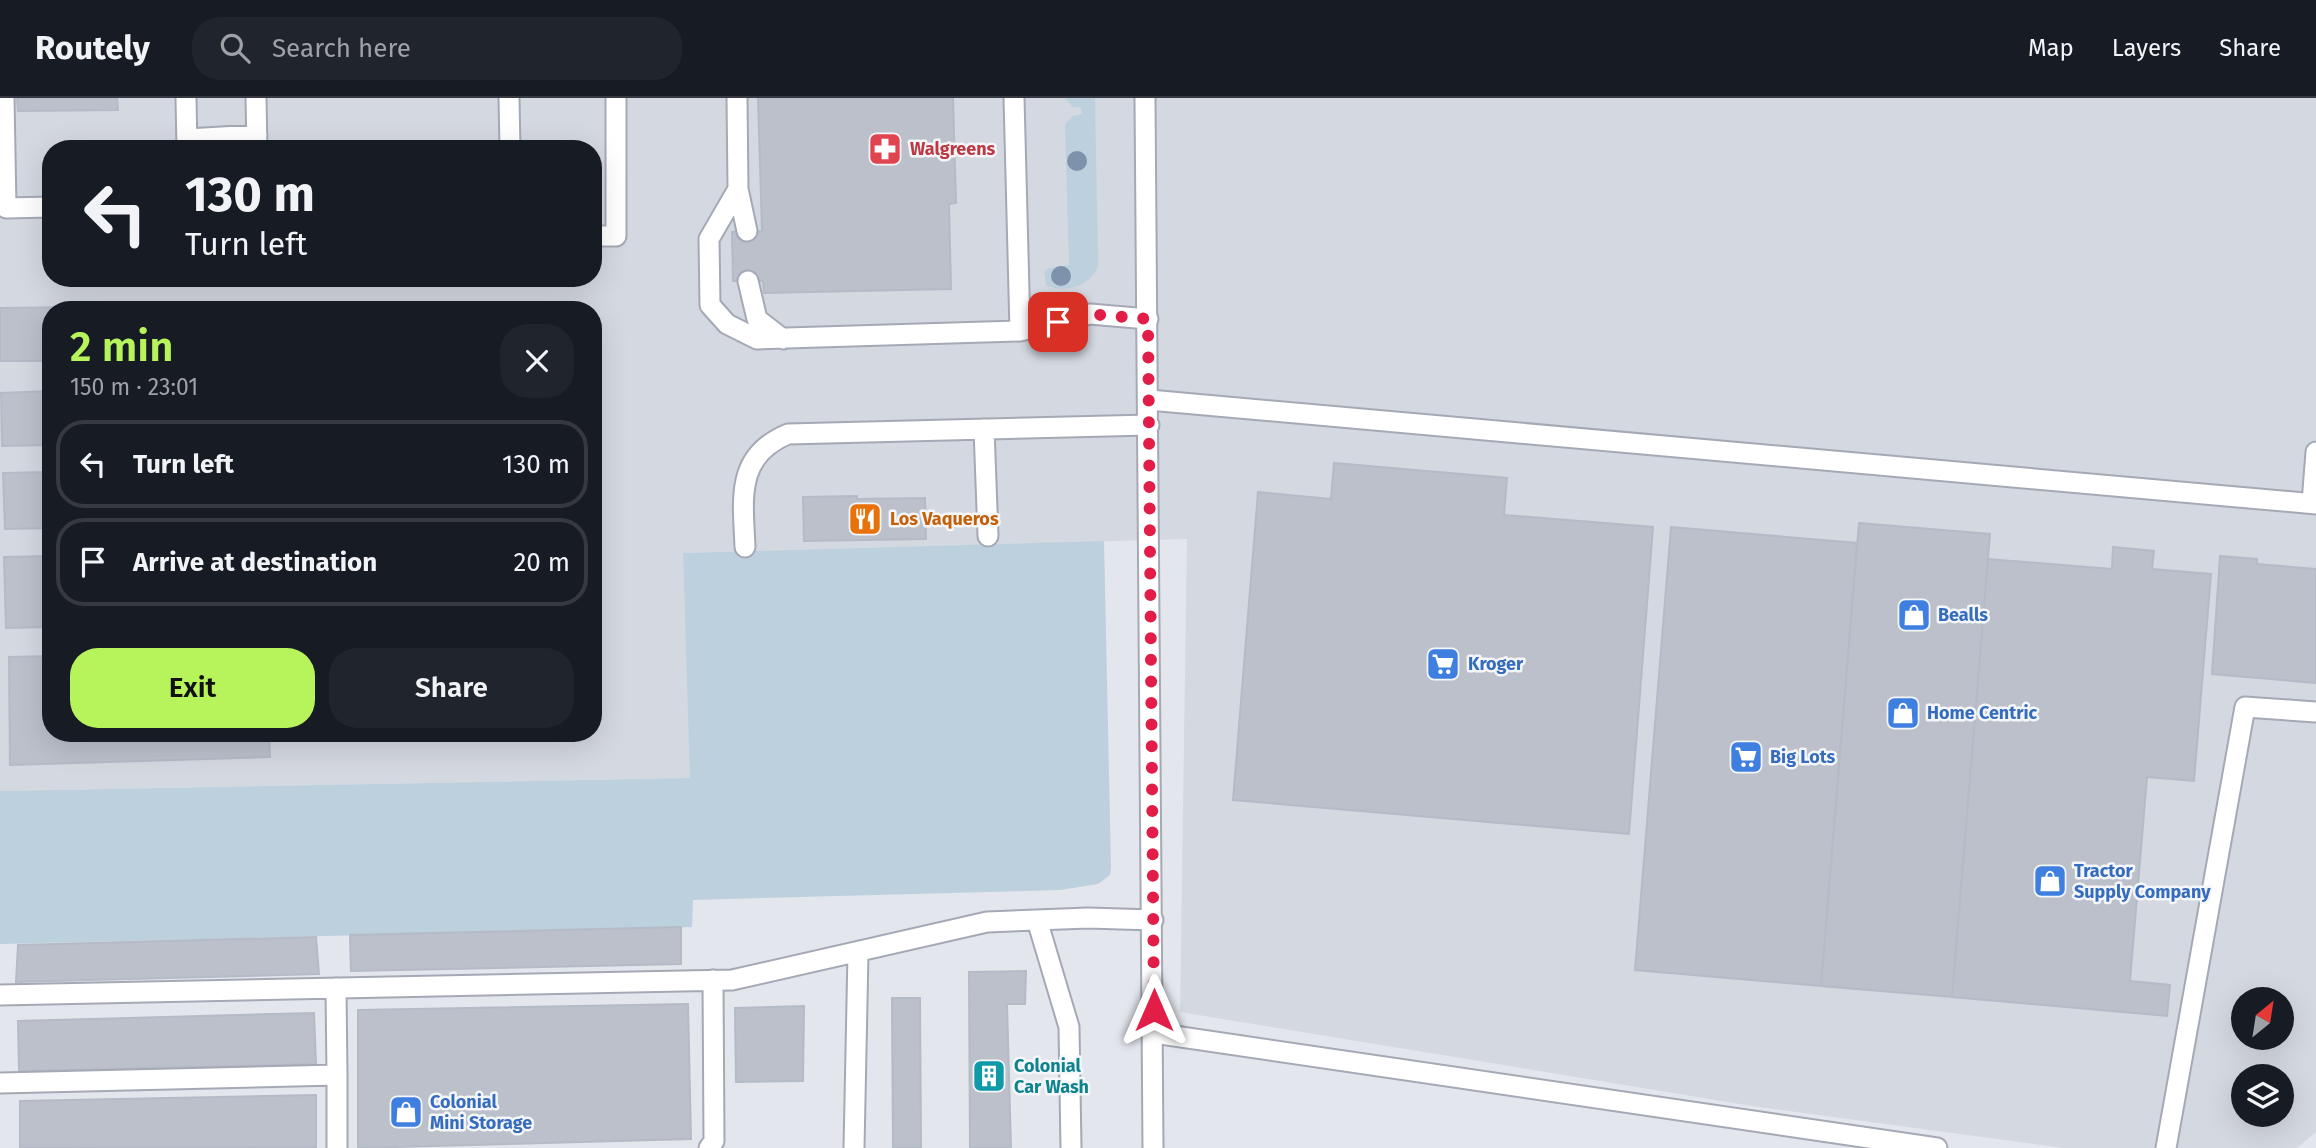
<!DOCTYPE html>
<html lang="en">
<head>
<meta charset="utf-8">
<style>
	body { margin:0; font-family:"Fira Sans",sans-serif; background:#20242c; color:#f1f3f6; height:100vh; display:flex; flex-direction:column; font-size:26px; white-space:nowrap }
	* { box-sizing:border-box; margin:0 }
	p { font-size:23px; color:#9ea1a6 }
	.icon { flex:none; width:38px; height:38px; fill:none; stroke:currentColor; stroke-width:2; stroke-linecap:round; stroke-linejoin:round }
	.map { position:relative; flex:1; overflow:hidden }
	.side { position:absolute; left:42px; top:203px; width:560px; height:441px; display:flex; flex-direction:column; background:#171b24; border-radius:28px; box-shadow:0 7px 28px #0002 }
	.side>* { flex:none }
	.top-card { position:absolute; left:42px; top:42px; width:560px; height:147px; border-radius:28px; box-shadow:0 7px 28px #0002; background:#171b24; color:#f1f3f6; overflow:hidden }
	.needle { width:46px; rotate:30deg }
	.controls { position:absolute; left:2231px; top:889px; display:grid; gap:14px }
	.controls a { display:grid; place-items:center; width:63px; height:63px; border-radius:50%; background:#171b24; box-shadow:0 7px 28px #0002; font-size:35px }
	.pin { position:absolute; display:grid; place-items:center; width:60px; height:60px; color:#fff; margin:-30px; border-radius:14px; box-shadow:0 4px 10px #0006 }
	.me { position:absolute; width:77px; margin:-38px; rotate:0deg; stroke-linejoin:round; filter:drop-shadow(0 0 5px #0008) }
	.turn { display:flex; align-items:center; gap:24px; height:147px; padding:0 28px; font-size:32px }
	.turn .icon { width:91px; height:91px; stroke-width:2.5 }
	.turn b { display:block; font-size:49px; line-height:60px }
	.round { display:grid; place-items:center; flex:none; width:74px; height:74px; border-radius:28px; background:#20242c }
	.head { display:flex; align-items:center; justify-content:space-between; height:119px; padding:0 28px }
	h1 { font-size:42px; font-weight:600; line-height:52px; color:#b7f35b }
	.primary-button { display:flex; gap:14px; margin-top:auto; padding:14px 28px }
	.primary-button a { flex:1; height:80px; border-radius:28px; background:#b7f35b; color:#111; font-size:28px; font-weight:600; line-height:80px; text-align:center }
	.primary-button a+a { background:#20242c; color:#f1f3f6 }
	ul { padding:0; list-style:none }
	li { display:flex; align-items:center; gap:21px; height:88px; margin:0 14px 10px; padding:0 14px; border:4px solid #363941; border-radius:28px }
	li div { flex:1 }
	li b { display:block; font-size:26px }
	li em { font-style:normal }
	header { display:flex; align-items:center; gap:42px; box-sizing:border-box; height:98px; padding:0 35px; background:#171b24; border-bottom:2px solid #363941 }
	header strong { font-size:33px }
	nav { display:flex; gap:38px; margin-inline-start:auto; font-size:24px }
	.search { width:490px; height:63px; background:#20242c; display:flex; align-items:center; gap:18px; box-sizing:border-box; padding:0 24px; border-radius:28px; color:#9ea1a6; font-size:26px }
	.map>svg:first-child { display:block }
	.built { fill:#d4d8e1; fill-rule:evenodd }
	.green { fill:#bcd0de }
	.building { fill:#bbc0cb; stroke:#b5bac7; stroke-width:2 }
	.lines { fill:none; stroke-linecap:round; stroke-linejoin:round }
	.service-casing { stroke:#a5a9b5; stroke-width:23 }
	.minor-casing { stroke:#a5a9b5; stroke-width:23 }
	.tertiary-casing { stroke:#a5a9b5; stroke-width:23 }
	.service { stroke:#fff; stroke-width:19 }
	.minor { stroke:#fff; stroke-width:19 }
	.tertiary { stroke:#fff; stroke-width:19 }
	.tree { fill:#7e92ac }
	.route { stroke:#e11d48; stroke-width:12; stroke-dasharray:0 21.6 }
	.labels { text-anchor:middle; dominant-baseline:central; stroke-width:5; stroke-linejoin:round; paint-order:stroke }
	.health-label { font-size:18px; font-weight:bold; fill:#be3a42; stroke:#f4f6f9; text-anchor:start }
	.food-label { font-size:18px; font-weight:bold; fill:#c56008; stroke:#f4f6f9; text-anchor:start }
	.shop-label { font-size:18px; font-weight:bold; fill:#366cbe; stroke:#f4f6f9; text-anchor:start }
	.culture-label { font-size:18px; font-weight:bold; fill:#0d838f; stroke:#f4f6f9; text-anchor:start }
</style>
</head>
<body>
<header>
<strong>Routely</strong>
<div class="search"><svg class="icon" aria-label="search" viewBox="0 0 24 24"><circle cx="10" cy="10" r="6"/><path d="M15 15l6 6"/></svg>Search here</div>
<nav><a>Map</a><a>Layers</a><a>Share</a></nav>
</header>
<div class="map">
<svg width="2316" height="1050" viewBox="0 0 2316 1050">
	<rect width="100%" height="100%" fill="#e3e6ed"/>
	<path class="built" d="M0,0H2316V1034L2297,1050H2064L1752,1008L1180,914L1187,441L683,455L691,680L0,693ZM51,51H593V180H51ZM51,212H593V635H51ZM2244,901H2282V940H2244ZM2244,978H2282V1017H2244Z"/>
	<path class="green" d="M1065,0H1095L1098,167C1092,188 1065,196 1046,187L1044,174L1049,170L1069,167L1065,26L1073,18L1082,16L1081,9H1073Z
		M1104,443L1111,770L1110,777L1098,786L1060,792L693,802L692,829L0,846V693L690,680L683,455Z"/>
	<path class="building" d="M17,0H117L118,12L18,13Z
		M758,0H953L956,105L949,106L951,191L764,195L763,183H733L732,134L762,133Z
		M243,207V212H51V263H0V210Z
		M51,293V347L2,348L1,295Z
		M1334,365L1507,380L1504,417L1653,429L1629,736L1233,702L1258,394L1331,401Z
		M51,374V430L5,431L3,375Z
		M857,398V401L925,400L926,441L804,443L803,399Z
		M1859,425L1990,436L1952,899L1821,888Z
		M1671,429L1857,445L1821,888L1635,872Z
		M2113,449L2154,453L2152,471L2211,476L2194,683L2147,679L2130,883L2170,887L2167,918L1952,899L1988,461L2112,471Z
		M51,458V529L6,530L4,459Z
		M2220,458L2257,461V466L2316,471V585L2212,576Z
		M51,558V635H269L270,659L10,667L9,559Z
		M681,829V866L351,873L350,837Z
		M316,839L319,876L16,884L18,847Z
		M1026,873L1025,906H1007L1011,1050H970L969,874Z
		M892,900H920L921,1050H893Z
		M688,906L691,1041L358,1050V912Z
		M804,908L803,983L736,984L735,910Z
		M314,915L316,966L19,973L18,923Z
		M316,997V1049L20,1050V1003Z"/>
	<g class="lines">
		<defs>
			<path id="service" d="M4,0L6,110L51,109
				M186,0L187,51
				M256,0L257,50
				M509,0L510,51
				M737,0L738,91L747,133
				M1014,0L1020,233
				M187,41L257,37
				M738,91L709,141L710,207L727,226L757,241L1020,233L1090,216L1148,221
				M593,138H616V0
				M748,183L757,221L783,241
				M1149,302L2316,406
				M984,331L988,438
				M2312,405L2316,354
				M745,449C743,401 735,358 788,336L1149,327
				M1037,822L1069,929L1071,1050
				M0,897L732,882L987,824L1088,820L1153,822
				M0,985L337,977L336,890
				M337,1050V977
				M709,1050L714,1043L713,882
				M854,1050L858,855
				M2166,1050L2245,609L2316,614"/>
			<path id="minor" d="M1154,935L1937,1050"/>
			<path id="tertiary" d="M1145,0L1153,1050"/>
		</defs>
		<use href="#service" class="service-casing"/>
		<use href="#minor" class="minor-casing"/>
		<use href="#tertiary" class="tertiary-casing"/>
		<use href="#service" class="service"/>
		<use href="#minor" class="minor"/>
		<use href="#tertiary" class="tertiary"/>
	</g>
	<g class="tree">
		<circle cx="1077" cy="63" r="10"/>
		<circle cx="1061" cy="178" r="10"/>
	</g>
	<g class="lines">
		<path class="route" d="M1058,224L1090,216L1148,221L1154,912"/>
	</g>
	<defs>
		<symbol id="pharmacy-square" viewBox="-11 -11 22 22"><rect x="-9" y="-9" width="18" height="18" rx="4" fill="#e0444e" stroke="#f4f6f9"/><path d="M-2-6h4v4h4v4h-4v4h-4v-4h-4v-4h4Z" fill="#fff"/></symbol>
		<symbol id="restaurant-square" viewBox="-11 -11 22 22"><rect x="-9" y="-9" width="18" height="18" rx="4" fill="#e8710a" stroke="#f4f6f9"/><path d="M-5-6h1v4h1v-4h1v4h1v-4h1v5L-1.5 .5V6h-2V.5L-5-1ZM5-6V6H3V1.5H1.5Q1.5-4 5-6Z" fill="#fff"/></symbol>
		<symbol id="shop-square" viewBox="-11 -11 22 22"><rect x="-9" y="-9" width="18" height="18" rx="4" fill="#3f7fe0" stroke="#f4f6f9"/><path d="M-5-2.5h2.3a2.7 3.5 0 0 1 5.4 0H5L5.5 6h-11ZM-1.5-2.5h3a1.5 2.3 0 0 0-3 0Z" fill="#fff"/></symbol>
		<symbol id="supermarket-square" viewBox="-11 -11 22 22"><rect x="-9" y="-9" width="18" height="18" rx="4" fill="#3f7fe0" stroke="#f4f6f9"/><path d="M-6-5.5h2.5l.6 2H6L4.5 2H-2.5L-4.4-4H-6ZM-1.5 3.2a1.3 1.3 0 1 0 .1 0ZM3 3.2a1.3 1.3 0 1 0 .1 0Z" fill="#fff"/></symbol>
		<symbol id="building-square" viewBox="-11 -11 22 22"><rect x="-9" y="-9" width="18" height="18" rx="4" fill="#0f9aa8" stroke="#f4f6f9"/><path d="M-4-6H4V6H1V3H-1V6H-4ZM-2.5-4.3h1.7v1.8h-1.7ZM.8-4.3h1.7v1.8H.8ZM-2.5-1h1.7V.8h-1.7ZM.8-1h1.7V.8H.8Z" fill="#fff"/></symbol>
	</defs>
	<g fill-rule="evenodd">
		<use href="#pharmacy-square" x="866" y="32" width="38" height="38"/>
		<use href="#restaurant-square" x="846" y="402" width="38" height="38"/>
		<use href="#shop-square" x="1895" y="498" width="38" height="38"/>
		<use href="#supermarket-square" x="1424" y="547" width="38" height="38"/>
		<use href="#shop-square" x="1884" y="596" width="38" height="38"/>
		<use href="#supermarket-square" x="1727" y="640" width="38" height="38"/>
		<use href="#shop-square" x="2031" y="764" width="38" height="38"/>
		<use href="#building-square" x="970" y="959" width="38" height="38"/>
		<use href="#shop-square" x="387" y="995" width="38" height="38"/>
	</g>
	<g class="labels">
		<g class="health-label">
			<text x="910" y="51">Walgreens</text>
		</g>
		<g class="food-label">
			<text x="890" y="421">Los Vaqueros</text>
		</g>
		<g class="shop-label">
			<text x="1938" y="517">Bealls</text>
			<text x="1468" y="566">Kroger</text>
			<text x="1927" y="615">Home Centric</text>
			<text x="1770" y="659">Big Lots</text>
			<text x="2074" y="773">Tractor<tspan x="2074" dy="21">Supply Company</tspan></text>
			<text x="430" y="1004">Colonial<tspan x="430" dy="21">Mini Storage</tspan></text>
		</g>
		<g class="culture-label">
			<text x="1014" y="968">Colonial<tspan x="1014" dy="21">Car Wash</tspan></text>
		</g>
	</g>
</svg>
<div class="controls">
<a><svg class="needle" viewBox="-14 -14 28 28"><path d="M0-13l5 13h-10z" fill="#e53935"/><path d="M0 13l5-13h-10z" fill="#9ea1a6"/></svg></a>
<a><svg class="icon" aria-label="layers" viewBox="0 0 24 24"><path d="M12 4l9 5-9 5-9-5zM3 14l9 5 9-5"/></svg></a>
</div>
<div class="pin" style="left:1058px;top:224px;background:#d93025"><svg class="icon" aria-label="arrive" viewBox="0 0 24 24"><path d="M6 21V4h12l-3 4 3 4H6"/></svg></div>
<svg class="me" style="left:1154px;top:912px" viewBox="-20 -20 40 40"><path d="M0-17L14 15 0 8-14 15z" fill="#e11d48" stroke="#fff" stroke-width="4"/></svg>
<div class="top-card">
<div class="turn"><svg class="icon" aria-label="left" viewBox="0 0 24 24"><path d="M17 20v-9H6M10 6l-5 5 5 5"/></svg><div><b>130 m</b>Turn left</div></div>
</div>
<section class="side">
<div class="head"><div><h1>2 min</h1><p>150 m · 23:01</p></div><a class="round"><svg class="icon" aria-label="close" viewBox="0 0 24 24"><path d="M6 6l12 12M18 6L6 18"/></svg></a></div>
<ul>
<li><svg class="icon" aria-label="left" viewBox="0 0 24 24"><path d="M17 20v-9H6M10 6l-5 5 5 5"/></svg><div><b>Turn left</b></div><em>130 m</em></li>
<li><svg class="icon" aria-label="arrive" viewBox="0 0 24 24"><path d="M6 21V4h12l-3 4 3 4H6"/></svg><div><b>Arrive at destination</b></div><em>20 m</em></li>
</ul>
<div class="primary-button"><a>Exit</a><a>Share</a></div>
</section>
</div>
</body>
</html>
